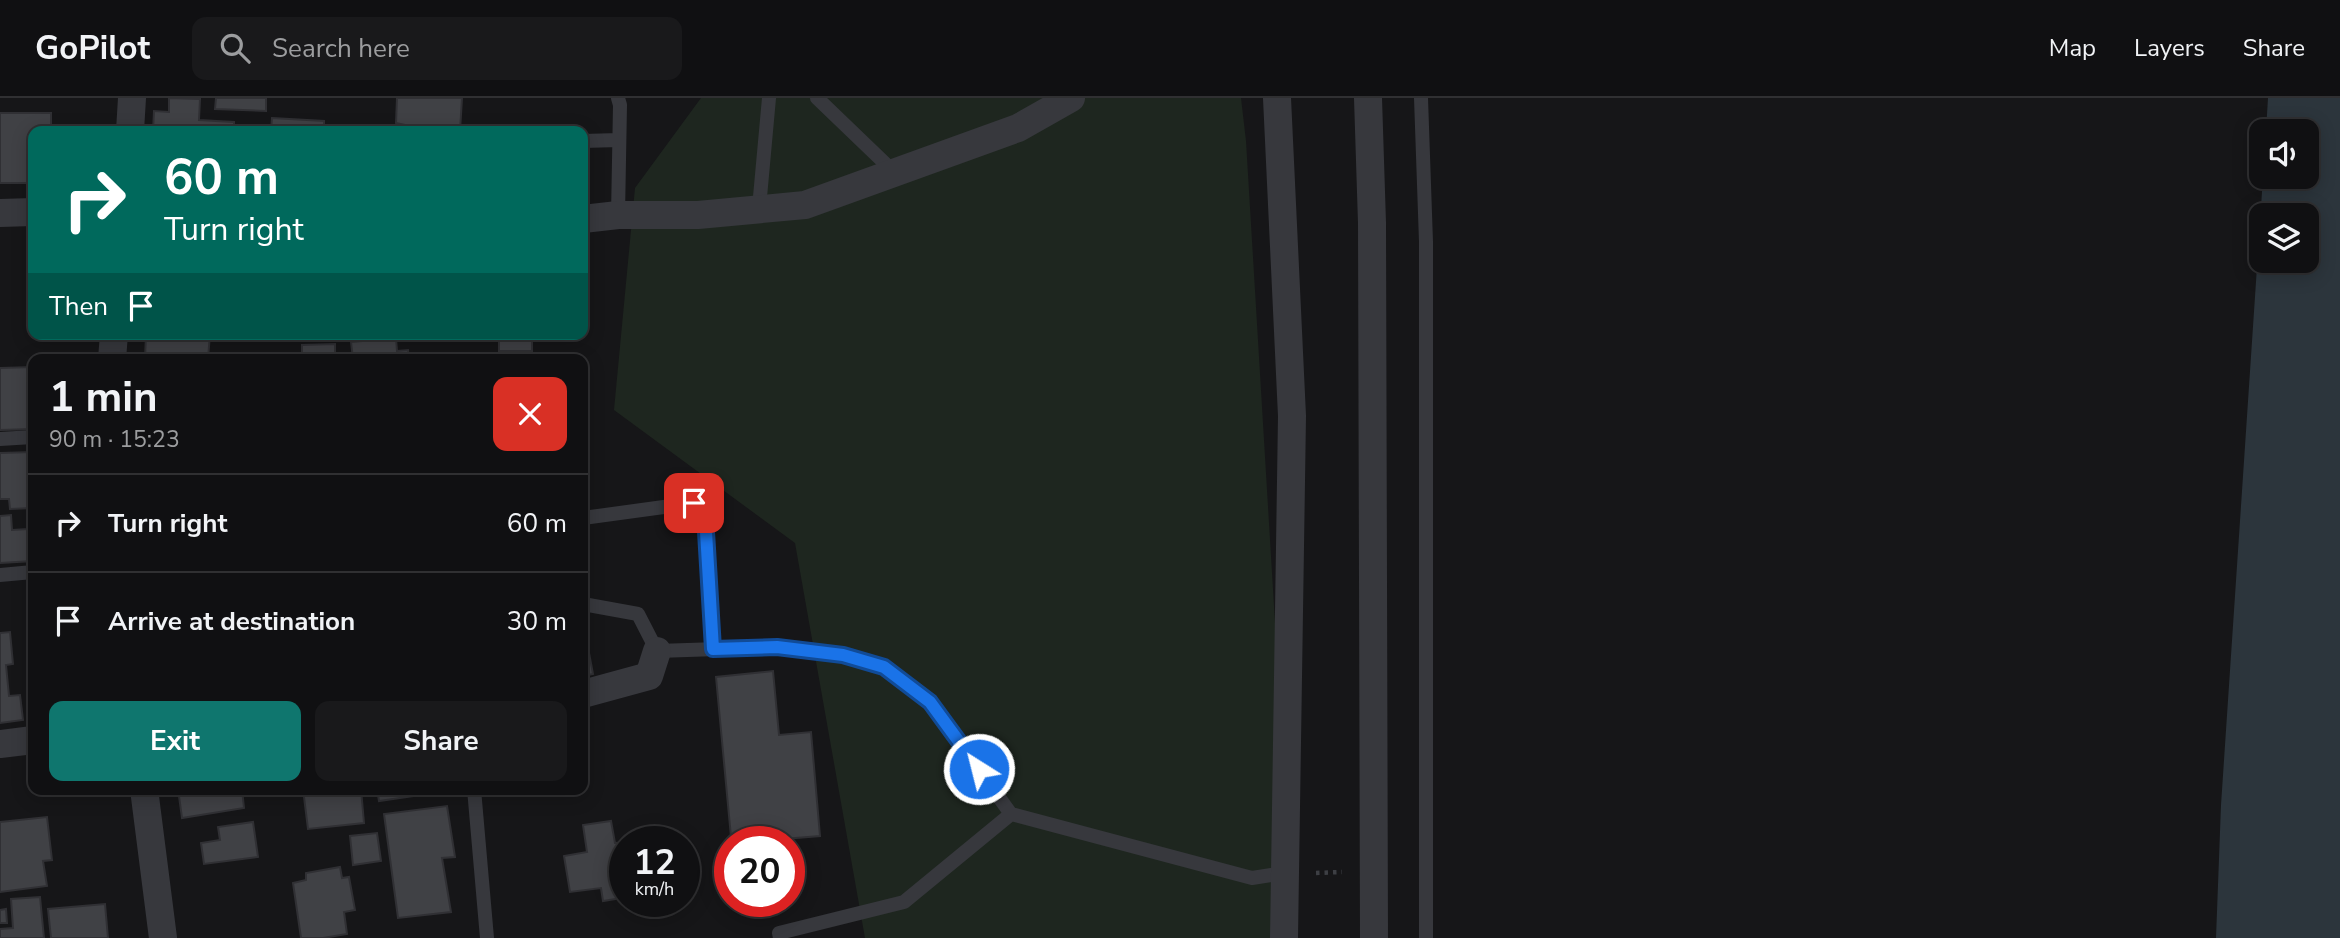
<!DOCTYPE html>
<html lang="en">
<head>
<meta charset="utf-8">
<style>
	body { margin:0; font-family:"Nunito Sans",sans-serif; background:#19191b; color:#f1f3f6; height:100vh; display:flex; flex-direction:column; font-size:26px; white-space:nowrap }
	* { box-sizing:border-box; margin:0 }
	p { font-size:23px; color:#9c9d9f }
	.icon { flex:none; width:38px; height:38px; fill:none; stroke:currentColor; stroke-width:2; stroke-linecap:round; stroke-linejoin:round }
	.map { position:relative; flex:1; overflow:hidden }
	.sheet { position:absolute; left:28px; top:256px; width:560px; height:441px; display:flex; flex-direction:column; background:#101012; border-radius:14px; box-shadow:0 4px 18px #0003,0 0 0 2px #303032 }
	.sheet>* { flex:none }
	.hud { position:absolute; left:28px; top:28px; width:560px; height:214px; border-radius:14px; box-shadow:0 4px 18px #0003,0 0 0 2px #303032; background:#00695c; color:#fff; overflow:hidden }
	.buttons { position:absolute; left:2249px; top:21px; display:grid; gap:14px }
	.buttons a { display:grid; place-items:center; width:70px; height:70px; border-radius:14px; background:#101012; box-shadow:0 4px 18px #0003,0 0 0 2px #303032; font-size:35px }
	.speed { position:absolute; left:609px; top:728px; display:flex; gap:14px; font-size:35px; font-weight:700; text-align:center }
	.speed>* { display:grid; place-content:center; width:91px; height:91px; border-radius:50%; background:#101012; box-shadow:0 4px 18px #0003,0 0 0 2px #303032; line-height:1 }
	.speed small { font-size:18px; font-weight:400 }
	.speed .limit { border:10px solid #d22; background:#fff; color:#111 }
	.pin { position:absolute; display:grid; place-items:center; width:60px; height:60px; color:#fff; margin:-30px; border-radius:14px; box-shadow:0 4px 10px #0006 }
	.me { position:absolute; width:77px; margin:-38px; rotate:324deg; stroke-linejoin:round; filter:drop-shadow(0 0 5px #0008) }
	.turn { display:flex; align-items:center; gap:24px; height:147px; padding:0 21px; font-size:32px }
	.turn .icon { width:91px; height:91px; stroke-width:2.5 }
	.turn b { display:block; font-size:49px; line-height:60px }
	.then { display:flex; align-items:center; height:66px; padding:0 21px; background:#0003; gap:14px; font-size:26px }
	.round { display:grid; place-items:center; flex:none; width:74px; height:74px; border-radius:14px; background:#19191b }
	.summary { display:flex; align-items:center; justify-content:space-between; height:119px; padding:0 21px }
	h1 { font-size:42px; font-weight:700; line-height:52px }
	.primary-button { display:flex; gap:14px; margin-top:auto; padding:14px 21px }
	.primary-button a { flex:1; height:80px; border-radius:14px; background:#0f766e; color:#fff; font-size:28px; font-weight:700; line-height:80px; text-align:center }
	.primary-button a+a { background:#19191b; color:#f1f3f6 }
	ul { padding:0; list-style:none }
	li { display:flex; align-items:center; gap:21px; height:98px; padding:0 21px; border-top:2px solid #303032 }
	li div { flex:1 }
	li b { display:block; font-size:26px }
	li em { font-style:normal }
	header { display:flex; align-items:center; gap:42px; box-sizing:border-box; height:98px; padding:0 35px; background:#101012; border-bottom:2px solid #303032 }
	header strong { font-size:33px }
	nav { display:flex; gap:38px; margin-inline-start:auto; font-size:24px }
	.search { width:490px; height:63px; background:#19191b; display:flex; align-items:center; gap:18px; box-sizing:border-box; padding:0 24px; border-radius:14px; color:#9c9d9f; font-size:26px }
	.map>svg:first-child { display:block }
	.green { fill:#1e261f }
	.water { fill:#2c353c; fill-rule:evenodd }
	.building { fill:#404145; stroke:#303034; stroke-width:2 }
	.lines { fill:none; stroke-linecap:round; stroke-linejoin:round }
	.path { stroke:#3d3f44; stroke-width:4.5; stroke-dasharray:3.5 5; stroke-linecap:butt }
	.lane { stroke:#37383d; stroke-width:14 }
	.street { stroke:#37383d; stroke-width:28 }
	.route-casing { stroke:#114b97; stroke-width:18 }
	.route { stroke:#1a73e8; stroke-width:12 }
</style>
</head>
<body>
<header>
<strong>GoPilot</strong>
<div class="search"><svg class="icon" aria-label="search" viewBox="0 0 24 24"><circle cx="10" cy="10" r="6"/><path d="M15 15l6 6"/></svg>Search here</div>
<nav><a>Map</a><a>Layers</a><a>Share</a></nav>
</header>
<div class="map">
<svg width="2340" height="840" viewBox="0 0 2340 840">
	<rect width="100%" height="100%" fill="#161618"/>
	<path class="green" d="M701,0H1241L1246,43L1294,840H865L795,445L614,312L635,90Z"/>
	<path class="water" d="M2268,0H2340V840H2216L2221,707L2263,79H2306V33H2266ZM2261,117H2306V163H2261Z"/>
	<path class="building" d="M169,0L200,1L199,22L234,24V33H153L154,13L169,14Z
		M216,0H266V13L215,11Z
		M397,0H462L460,33H410V28L396,25Z
		M0,15H51V33H33V59H30V85H0Z
		M272,20L324,23V33H271Z
		M146,236H210L208,261H145Z
		M499,236H532V253H499Z
		M396,240L397,253L408,252L409,261H353L351,244Z
		M335,246V261H302V247Z
		M33,269V331L0,332V270Z
		M33,354V410L10,411L9,401H0V355Z
		M11,417L12,432L28,431V420L33,419V463L0,465V418Z
		M10,534L13,566L6,567L9,598L20,597L23,622L0,625V535Z
		M589,555L593,576L583,578V556Z
		M773,573L779,637L811,634L820,738L784,741V744H758V737L731,739L716,579Z
		M28,578H33V603H32Z
		M178,691H242L244,710L182,720Z
		M303,691H361L364,725L308,731Z
		M377,691H420L421,697L379,703Z
		M447,708L455,759L442,760L451,814L398,820L384,716Z
		M47,719L52,762L43,763L47,788L0,794V724Z
		M611,723L615,745L625,744V791H621L622,800L603,803L601,790L570,794L564,758L587,754L583,727Z
		M253,724L258,759L204,766L201,745L220,742L218,729Z
		M377,735L381,763L353,767L350,738Z
		M340,769L342,780L349,779L355,812L344,814L347,836L323,840H301L293,785L306,782V775Z
		M40,799L44,840H0V831L13,830L11,801Z
		M105,806L108,840H51L48,811Z
		M6,811L7,825H0V812Z"/>
	<g class="lines">
		<path class="path" d="M1316,775L1342,774"/>
		<path class="lane" d="M618,0L620,7L618,117
			M817,0L894,74
			M1421,0L1426,144V840
			M583,43L619,42
			M759,110L769,0
			M0,341L33,339
			M583,420L693,405L705,417L713,551
			M0,477L33,474
			M583,506L638,516L657,553L777,549L843,557L884,569L930,604L1011,716
			M474,691L487,840
			M780,840L779,835L904,804L1011,716L1252,780L1284,775"/>
		<path class="street" d="M1277,0L1292,318L1284,840
			M1368,0L1372,125L1374,840
			M130,33L132,0
			M0,115L33,114
			M583,121L618,117H698L805,107L1018,30L1071,0
			M112,261L114,236
			M583,596L649,578L657,553
			M0,646L33,642
			M144,691L163,840"/>
	</g>
	<g class="lines">
		<defs>
			<path id="route" d="M694,405L705,417L713,551L777,549L843,557L884,569L930,604L979,671"/>
		</defs>
		<use href="#route" class="route-casing"/>
		<use href="#route" class="route"/>
	</g>
</svg>
<div class="buttons">
<a><svg class="icon" aria-label="sound" viewBox="0 0 24 24"><path d="M4 9h4l5-4v14l-5-4H4zM17 9q2 3 0 6"/></svg></a>
<a><svg class="icon" aria-label="layers" viewBox="0 0 24 24"><path d="M12 4l9 5-9 5-9-5zM3 14l9 5 9-5"/></svg></a>
</div>
<div class="speed"><div>12<small>km/h</small></div><div class="limit">20</div></div>
<div class="pin" style="left:694px;top:405px;background:#d93025"><svg class="icon" aria-label="arrive" viewBox="0 0 24 24"><path d="M6 21V4h12l-3 4 3 4H6"/></svg></div>
<svg class="me" style="left:979px;top:671px" viewBox="-20 -20 40 40"><circle r="17" fill="#1a73e8" stroke="#fff" stroke-width="3"/><path d="M0-11L8 9 0 5-8 9z" fill="#fff"/></svg>
<div class="hud">
<div class="turn"><svg class="icon" aria-label="right" viewBox="0 0 24 24"><path d="M7 20v-9h11M14 6l5 5-5 5"/></svg><div><b>60 m</b>Turn right</div></div>
<div class="then">Then<svg class="icon" aria-label="arrive" viewBox="0 0 24 24"><path d="M6 21V4h12l-3 4 3 4H6"/></svg></div>
</div>
<section class="sheet">
<div class="summary"><div><h1>1 min</h1><p>90 m · 15:23</p></div><a class="round" style="background:#d93025;color:#fff"><svg class="icon" aria-label="close" viewBox="0 0 24 24"><path d="M6 6l12 12M18 6L6 18"/></svg></a></div>
<ul>
<li><svg class="icon" aria-label="right" viewBox="0 0 24 24"><path d="M7 20v-9h11M14 6l5 5-5 5"/></svg><div><b>Turn right</b></div><em>60 m</em></li>
<li><svg class="icon" aria-label="arrive" viewBox="0 0 24 24"><path d="M6 21V4h12l-3 4 3 4H6"/></svg><div><b>Arrive at destination</b></div><em>30 m</em></li>
</ul>
<div class="primary-button"><a>Exit</a><a>Share</a></div>
</section>
</div>
</body>
</html>
